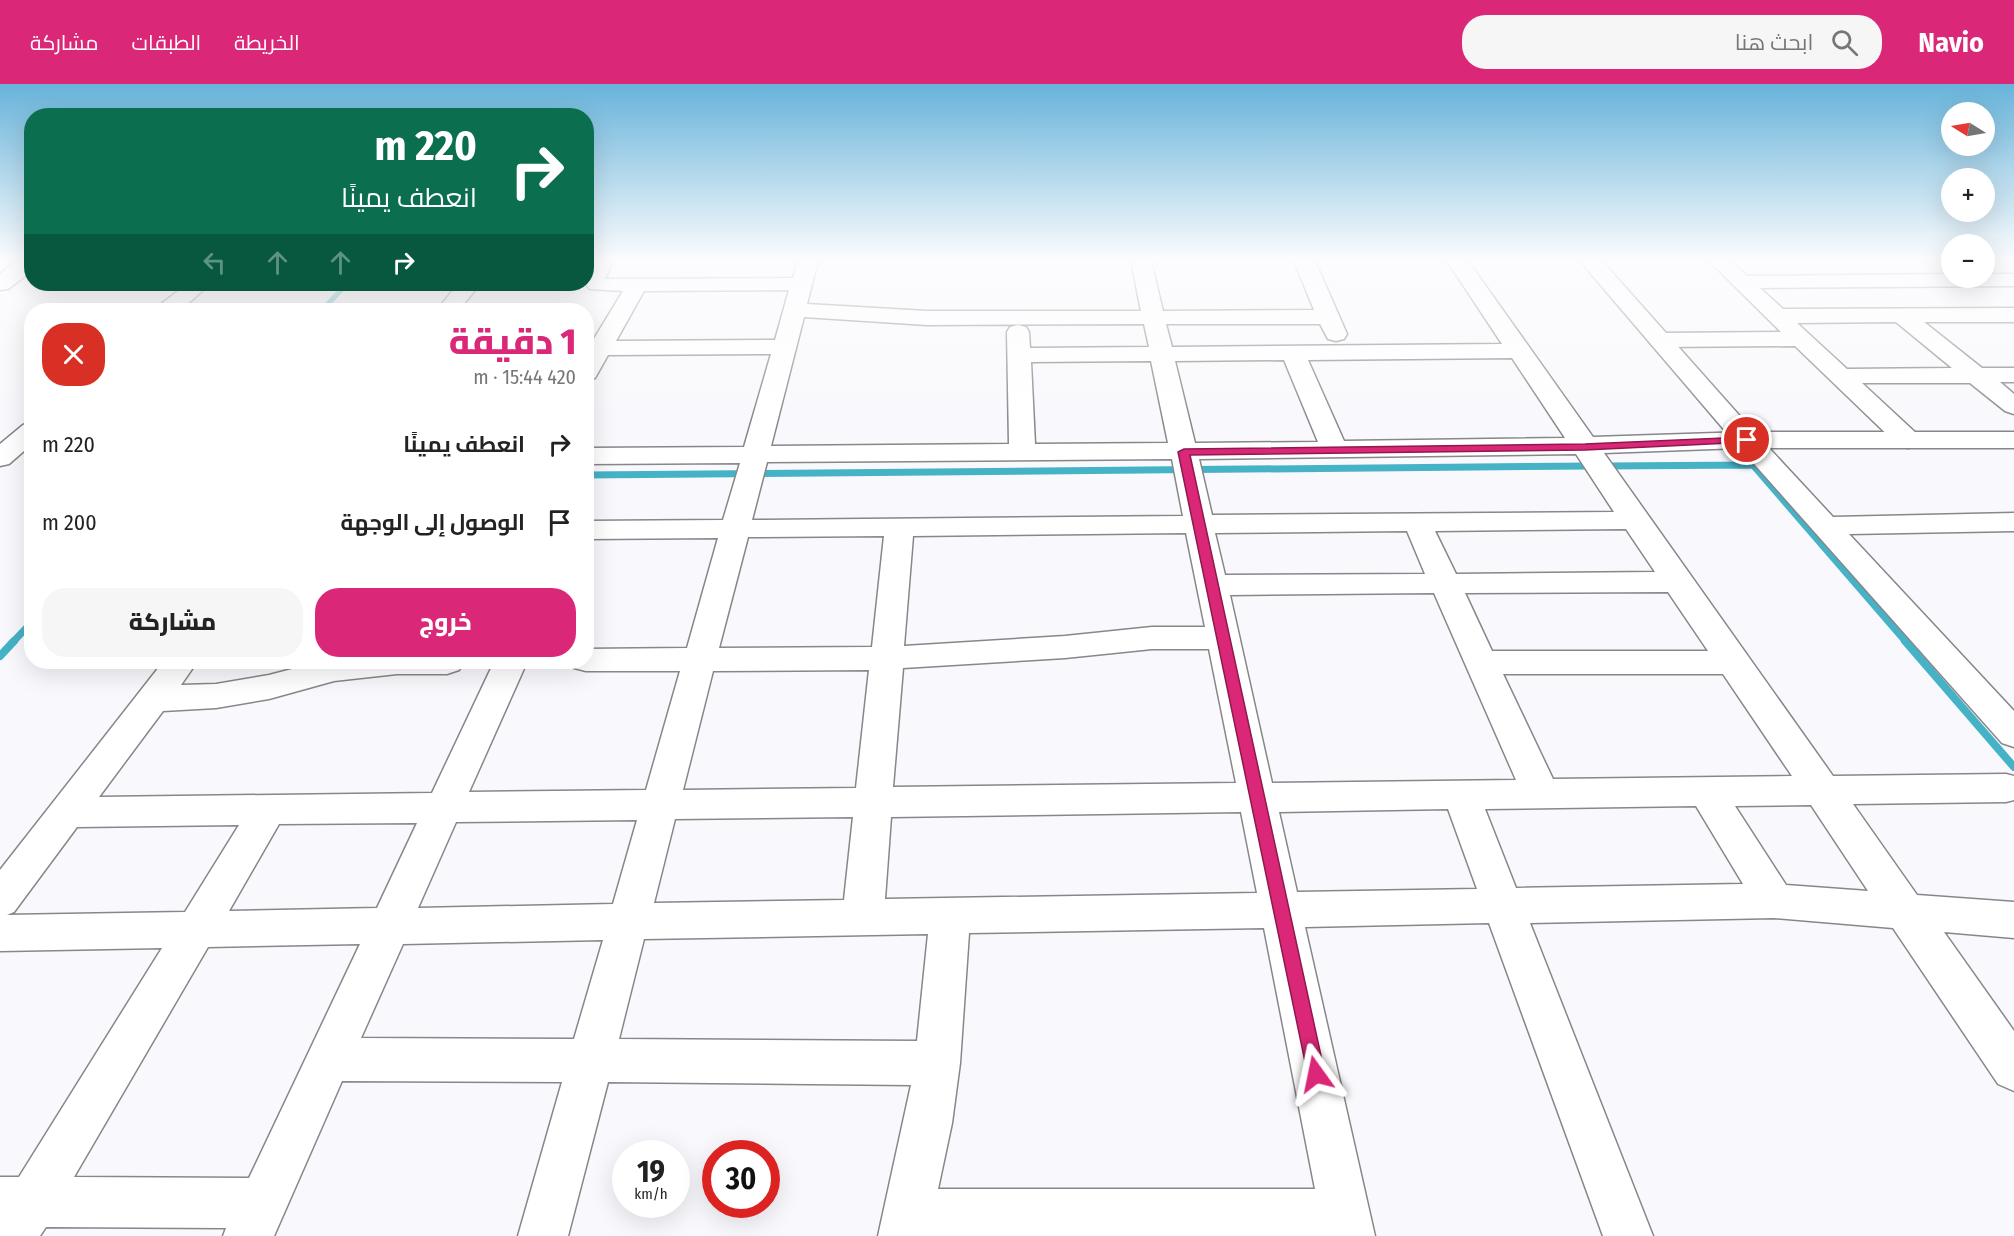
<!DOCTYPE html>
<html lang="ar">
<head>
<meta charset="utf-8">
<style>
	body { margin:0; font-family:"Fira Sans Condensed",Cairo,sans-serif; background:#f6f6f6; color:#222; direction:rtl; height:100vh; display:flex; flex-direction:column; font-size:22px; white-space:nowrap }
	* { box-sizing:border-box; margin:0 }
	p { font-size:20px; color:#767676 }
	.icon { flex:none; width:33px; height:33px; fill:none; stroke:currentColor; stroke-width:2; stroke-linecap:round; stroke-linejoin:round }
	.map { position:relative; flex:1; overflow:hidden; direction:ltr }
	.details { position:absolute; left:24px; top:219px; width:570px; height:366px; display:flex; flex-direction:column; background:#fff; border-radius:24px; box-shadow:0 6px 24px #0002; direction:rtl }
	.details>* { flex:none }
	.guide { position:absolute; left:24px; top:24px; width:570px; height:183px; border-radius:24px; box-shadow:0 6px 24px #0002; direction:rtl; background:#0b6e4f; color:#fff; overflow:hidden }
	.needle { width:39px; rotate:281deg }
	.tools { position:absolute; left:1941px; top:18px; display:grid; gap:12px }
	.tools a { display:grid; place-items:center; width:54px; height:54px; border-radius:50%; background:#fff; box-shadow:0 6px 24px #0002; font-size:30px }
	.speed { position:absolute; left:612px; top:1056px; display:flex; gap:12px; font-size:30px; font-weight:700; text-align:center }
	.speed>* { display:grid; place-content:center; width:78px; height:78px; border-radius:50%; background:#fff; box-shadow:0 6px 24px #0002; line-height:1 }
	.speed small { font-size:15px; font-weight:400 }
	.speed .limit { border:9px solid #d22; background:#fff; color:#111 }
	.pin { position:absolute; display:grid; place-items:center; width:51px; height:51px; color:#fff; margin:-26px; border:3px solid #fff; border-radius:50%; box-shadow:0 2px 6px #0007 }
	.me { position:absolute; width:66px; margin:-33px; rotate:348deg; stroke-linejoin:round; filter:drop-shadow(0 0 4px #0008) }
	.turn { display:flex; align-items:center; gap:21px; height:126px; padding:0 18px; font-size:27px }
	.turn .icon { width:78px; height:78px; stroke-width:2.5 }
	.turn b { display:block; font-size:42px; line-height:51px }
	.lanes { display:flex; align-items:center; height:57px; padding:0 18px; background:#0003; justify-content:center; gap:30px; direction:ltr }
	.lanes .off { opacity:.35 }
	.round { display:grid; place-items:center; flex:none; width:63px; height:63px; border-radius:24px; background:#f6f6f6 }
	.overview { display:flex; align-items:center; justify-content:space-between; height:102px; padding:0 18px }
	h1 { font-size:36px; font-weight:800; line-height:45px; color:#db2777 }
	.button { display:flex; gap:12px; margin-top:auto; padding:12px 18px }
	.button a { flex:1; height:69px; border-radius:24px; background:#db2777; color:#fff; font-size:24px; font-weight:800; line-height:69px; text-align:center }
	.button a+a { background:#f6f6f6; color:#222 }
	ul { padding:0; list-style:none }
	li { display:flex; align-items:center; gap:18px; height:78px; padding:0 18px }
	li div { flex:1 }
	li b { display:block; font-size:22px }
	li em { font-style:normal }
	header { display:flex; align-items:center; gap:36px; box-sizing:border-box; height:84px; padding:0 30px; background:#db2777; color:#fff }
	header strong { font-size:28px }
	nav { display:flex; gap:33px; margin-inline-start:auto; font-size:21px }
	.search { width:420px; height:54px; background:#f6f6f6; display:flex; align-items:center; gap:15px; box-sizing:border-box; padding:0 21px; border-radius:24px; color:#767676; font-size:22px }
	.map>svg:first-child { display:block }
	.lines { fill:none; stroke-linecap:round; stroke-linejoin:round }
	.stream-far2 { stroke:#45b2c6; stroke-width:5 }
	.stream-far1 { stroke:#45b2c6; stroke-width:7 }
	.stream { stroke:#45b2c6; stroke-width:8 }
	.minor-casing { stroke:#87878a; stroke-width:3 }
	.major-casing { stroke:#87878a; stroke-width:3 }
	.minor { fill:#fff; fill-rule:evenodd }
	.major { fill:#fff; fill-rule:evenodd }
	.route { fill:#db2777; stroke:#8e194d; stroke-width:1.5 }
</style>
</head>
<body>
<header>
<strong>Navio</strong>
<div class="search"><svg class="icon" aria-label="search" viewBox="0 0 24 24"><circle cx="10" cy="10" r="6"/><path d="M15 15l6 6"/></svg>ابحث هنا</div>
<nav><a>الخريطة</a><a>الطبقات</a><a>مشاركة</a></nav>
</header>
<div class="map">
<svg width="2014" height="1152" viewBox="0 0 2014 1152">
	<rect width="100%" height="100%" fill="#f9f9fd"/>
	<g class="lines">
		<path class="stream-far2" d="M322,226L347,200"/>
		<path class="stream-far1" d="M1605,382L1753,381L1906,558
			M586,391L1593,382
			M13,558L32,538"/>
		<path class="stream" d="M1905,557L2014,683
			M0,572L14,557"/>
		<defs>
			<path id="minor" d="M17,177H32V187L8,205L0,206V190Z
				M592,177H613L605,195L793,194L798,177H818L807,220L927,227H1141L1131,177H1151L1163,227L1314,226L1294,177H1315L1347,250L1344,255L1336,257L1328,255L1320,240H1166L1172,263L1502,260L1447,177H1468L1593,353L1747,348L1756,350L1833,433L2014,429V447L1849,450L2014,627V663L2002,659L1740,364L1604,369L1833,692L2006,690L2014,692V716L2006,718L1853,720L1917,811L2014,818V854L1944,848L2014,947V1007L1998,1000L1893,844L1774,834L1530,839L1653,1152H1603L1489,839L1305,843L1375,1152H878L911,1001L608,998L568,1152H518L562,998L342,997L274,1152H223L226,1144L46,1143L40,1152H0V1093H19L162,864L0,867V786L163,578H197L181,601L216,600L269,591L319,578H464L459,586L447,590H397L334,597L269,615L216,624L163,627L99,713L432,709L494,578H527L469,708L646,706L680,587H586L574,584L570,578H586V565L687,564L718,454L586,455V437L723,436L740,379L586,380V364L744,363L771,270L608,271L595,294L586,296V268L623,207L590,205L585,200L586,188ZM789,206L775,256L616,257L644,207ZM804,233L927,241L1144,240L1149,263L1030,264L1029,248L1026,243L1018,241L1010,243L1007,248L1009,360L771,362ZM1512,274L1565,354L1344,357L1308,276ZM1284,276L1318,358L1195,359L1175,277ZM1151,277L1168,359L1035,360L1031,278ZM1576,370L1614,428L1212,431L1199,375ZM1172,375L1183,432L752,436L767,378ZM1626,445L1655,488L1456,490L1435,447ZM1407,447L1425,490L1225,491L1215,449ZM1186,449L1205,543H1152L1065,552L904,562L913,452ZM884,452L872,563L719,564L748,453ZM1668,508L1708,567H1492L1465,509ZM1434,509L1516,696L1272,699L1230,511ZM1152,565H1209L1236,699L893,703L903,584L1065,574ZM869,586L856,704L683,706L713,587ZM1503,590H1723L1792,692L1553,695ZM1811,721L1868,807L1786,801L1735,722ZM1696,722L1743,800L1516,804L1485,725ZM1448,725L1477,805L1297,808L1279,728ZM1241,728L1257,809L885,815L891,733ZM853,733L844,816L654,819L675,735ZM637,736L613,820L418,824L456,738ZM417,739L377,824L229,827L279,740ZM239,741L185,828L7,831L14,828L77,743ZM1264,844L1315,1105H938L952,1039L960,979L969,849ZM928,850L917,957L619,955L644,855ZM603,856L574,955L361,954L403,860ZM360,860L249,1094L74,1093L208,863Z
				M1709,177H1731L1747,192L1952,190V194H1984V190H2014V202L1760,204L1783,225L2014,224V238H1924L1982,284H2014V298H2000L2014,310V330L2005,327L1970,299H1862L1917,350L1921,356L1917,362L1908,364L1899,362L1795,262L1660,263L1652,261L1648,256L1652,251L1660,249L1781,248ZM1896,238L1952,284L1847,285L1797,239Z
				M187,200H210L181,226H157L160,221Z
				M458,200H480L459,226H437Z
				M32,338V360L9,380L0,382V360L23,341Z"/>
			<path id="major" d="M1580,177H1602L1754,348H2014V364H1747L1738,362Z"/>
		</defs>
		<use href="#minor" class="minor-casing"/>
		<use href="#major" class="major-casing"/>
		<use href="#minor" class="minor"/>
		<use href="#major" class="major"/>
	</g>
	<linearGradient id="sky" x2="0" y2="1"><stop stop-color="#67b3da"/><stop offset="0.52" stop-color="#fcfcfe"/><stop offset="1" stop-color="#fcfcfe" stop-opacity="0"/></linearGradient>
	<rect width="2014" height="339" fill="url(#sky)"/>
	<path class="route" d="M1747,353L1753,356L1751,358L1585,366L1190,371L1325,990L1322,997L1316,999L1309,997L1178,368L1184,365L1585,360Z"/>
</svg>
<div class="tools">
<a><svg class="needle" viewBox="-14 -14 28 28"><path d="M0-13l5 13h-10z" fill="#e53935"/><path d="M0 13l5-13h-10z" fill="#767676"/></svg></a>
<a>+</a>
<a>−</a>
</div>
<div class="speed"><div>19<small>km/h</small></div><div class="limit">30</div></div>
<div class="pin" style="left:1747px;top:356px;background:#d93025"><svg class="icon" aria-label="arrive" viewBox="0 0 24 24"><path d="M6 21V4h12l-3 4 3 4H6"/></svg></div>
<svg class="me" style="left:1316px;top:990px" viewBox="-20 -20 40 40"><path d="M0-17L14 15 0 8-14 15z" fill="#db2777" stroke="#fff" stroke-width="4"/></svg>
<div class="guide">
<div class="turn"><svg class="icon" aria-label="right" viewBox="0 0 24 24"><path d="M7 20v-9h11M14 6l5 5-5 5"/></svg><div><b>220 m</b>انعطف يمينًا</div></div>
<div class="lanes"><svg class="icon off" aria-label="left" viewBox="0 0 24 24"><path d="M17 20v-9H6M10 6l-5 5 5 5"/></svg><svg class="icon off" aria-label="ahead" viewBox="0 0 24 24"><path d="M12 20V5M6 11l6-6 6 6"/></svg><svg class="icon off" aria-label="ahead" viewBox="0 0 24 24"><path d="M12 20V5M6 11l6-6 6 6"/></svg><svg class="icon" aria-label="right" viewBox="0 0 24 24"><path d="M7 20v-9h11M14 6l5 5-5 5"/></svg></div>
</div>
<section class="details">
<div class="overview"><div><h1>1 دقيقة</h1><p>420 m · 15:44</p></div><a class="round" style="background:#d93025;color:#fff"><svg class="icon" aria-label="close" viewBox="0 0 24 24"><path d="M6 6l12 12M18 6L6 18"/></svg></a></div>
<ul>
<li><svg class="icon" aria-label="right" viewBox="0 0 24 24"><path d="M7 20v-9h11M14 6l5 5-5 5"/></svg><div><b>انعطف يمينًا</b></div><em>220 m</em></li>
<li><svg class="icon" aria-label="arrive" viewBox="0 0 24 24"><path d="M6 21V4h12l-3 4 3 4H6"/></svg><div><b>الوصول إلى الوجهة</b></div><em>200 m</em></li>
</ul>
<div class="button"><a>خروج</a><a>مشاركة</a></div>
</section>
</div>
</body>
</html>
